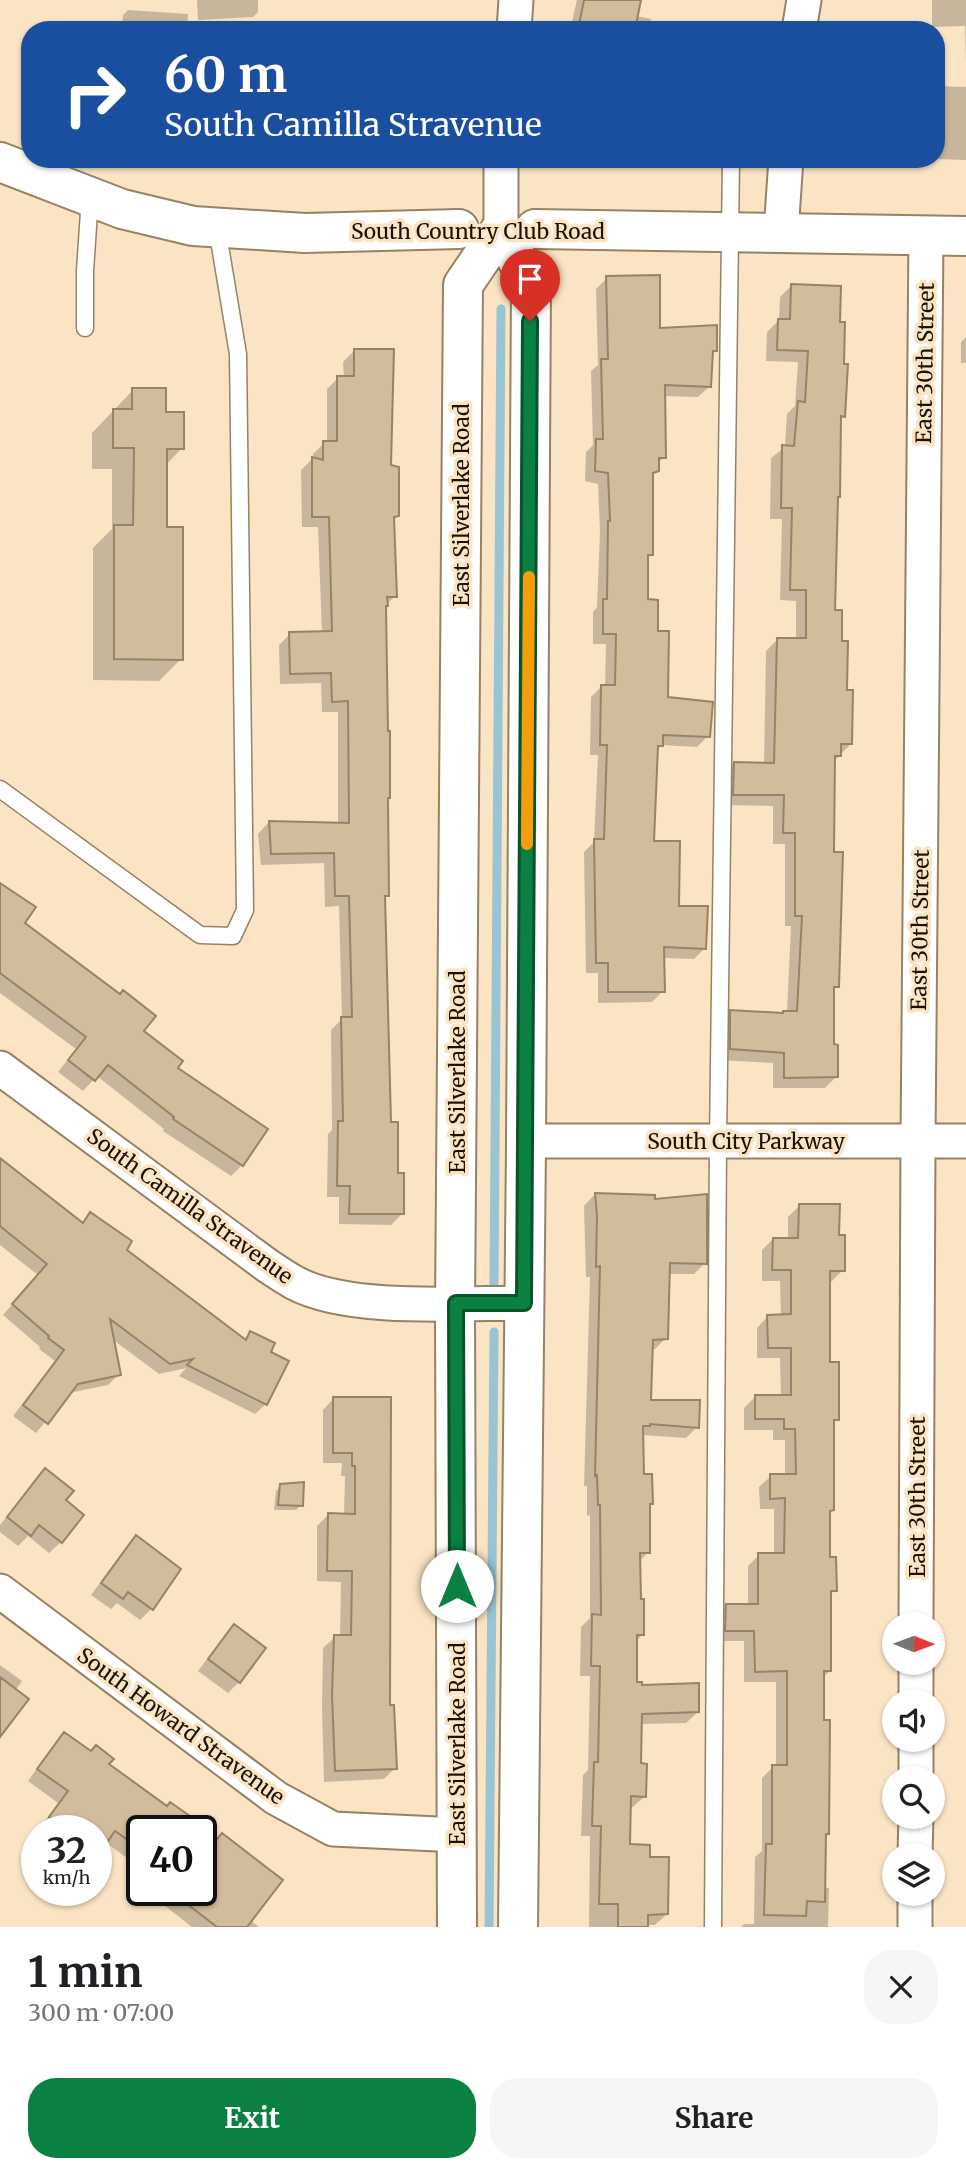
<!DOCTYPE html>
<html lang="en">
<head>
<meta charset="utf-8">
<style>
	body { margin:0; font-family:Merriweather,serif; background:#f6f6f6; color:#202124; height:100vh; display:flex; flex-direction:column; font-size:26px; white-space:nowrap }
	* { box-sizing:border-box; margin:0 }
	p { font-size:23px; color:#757577 }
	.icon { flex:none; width:38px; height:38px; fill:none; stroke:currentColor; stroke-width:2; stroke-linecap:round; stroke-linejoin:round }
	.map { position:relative; height:1927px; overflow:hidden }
	.sheet { display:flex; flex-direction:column; background:#fff; flex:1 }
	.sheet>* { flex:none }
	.hud { position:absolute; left:21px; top:21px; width:924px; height:147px; border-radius:28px; box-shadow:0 2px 5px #0004; background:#1a4fa0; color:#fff; overflow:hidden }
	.needle { width:46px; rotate:91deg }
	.buttons { position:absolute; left:882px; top:1612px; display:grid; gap:14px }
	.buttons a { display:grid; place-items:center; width:63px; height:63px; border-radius:50%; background:#fff; box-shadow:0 2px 5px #0004; font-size:35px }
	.speed { position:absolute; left:21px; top:1815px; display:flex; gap:14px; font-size:35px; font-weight:700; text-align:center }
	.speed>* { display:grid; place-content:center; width:91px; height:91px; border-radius:50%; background:#fff; box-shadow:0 2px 5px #0004; line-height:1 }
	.speed small { font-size:18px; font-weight:400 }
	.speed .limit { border:4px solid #111; border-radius:10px; background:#fff; color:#111 }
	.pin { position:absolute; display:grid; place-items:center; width:60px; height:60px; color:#fff; margin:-72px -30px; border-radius:50% 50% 50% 0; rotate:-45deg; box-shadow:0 0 7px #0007 }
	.pin .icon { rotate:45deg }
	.me { position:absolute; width:77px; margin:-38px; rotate:0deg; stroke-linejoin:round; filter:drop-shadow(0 0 5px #0008) }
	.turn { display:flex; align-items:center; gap:24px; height:147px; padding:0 28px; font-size:32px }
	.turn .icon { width:91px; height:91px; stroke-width:2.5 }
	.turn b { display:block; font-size:49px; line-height:60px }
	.round { display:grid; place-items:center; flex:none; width:74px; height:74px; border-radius:28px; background:#f6f6f6 }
	.overview { display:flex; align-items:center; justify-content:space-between; height:119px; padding:0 28px }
	h1 { font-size:42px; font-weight:700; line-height:52px }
	.button { display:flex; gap:14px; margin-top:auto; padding:14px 28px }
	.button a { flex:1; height:80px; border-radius:28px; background:#0b8043; color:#fff; font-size:28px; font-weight:700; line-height:80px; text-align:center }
	.button a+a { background:#f6f6f6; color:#202124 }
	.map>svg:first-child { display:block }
	.shadow { fill:#0003 }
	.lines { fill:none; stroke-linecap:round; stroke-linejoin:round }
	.stream { stroke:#99c4d3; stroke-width:9 }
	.building { fill:#d1bc9c; stroke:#978365; stroke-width:2 }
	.service-casing { stroke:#968264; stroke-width:19 }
	.minor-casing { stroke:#968264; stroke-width:37 }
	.tertiary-casing { stroke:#968264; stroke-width:42 }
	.secondary-casing { stroke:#968264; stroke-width:42 }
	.service { stroke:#fff; stroke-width:16 }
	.minor { stroke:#fff; stroke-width:33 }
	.tertiary { stroke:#fff; stroke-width:38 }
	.secondary { stroke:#fff; stroke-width:38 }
	.route-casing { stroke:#07532c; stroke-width:18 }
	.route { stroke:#0b8043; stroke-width:12 }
	.slow { stroke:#f59e0b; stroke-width:12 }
	.labels { text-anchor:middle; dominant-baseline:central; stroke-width:7; stroke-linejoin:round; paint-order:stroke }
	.street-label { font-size:21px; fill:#1a1207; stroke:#fae4c3 }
</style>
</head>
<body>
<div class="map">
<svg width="966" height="1927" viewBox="0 0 966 1927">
	<rect width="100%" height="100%" fill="#fae4c3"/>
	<path class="shadow" d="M197,0H258V12L253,17L198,20Z
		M577,0H639L636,16L651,19L649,30H570Z
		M932,0H966V61L965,26L932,27Z
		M128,10L188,14L187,30H122L123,15Z
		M915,21V30H858L866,22Z
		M936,86L966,87V160L936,159Z
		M607,278L659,330L715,350L711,354L709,387L698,397L663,396L664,457L657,464V470L651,476L652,554L646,559V601L657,633L667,699L708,736L697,747L661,745L656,750L652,843L677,907L705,948L694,959L663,958V991L652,1002L598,1003V973H586L584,852L594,842L598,755H590L591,697L602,686H605L606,644H593V612L597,607L600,532L598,484L585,481L586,452L593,445L591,371L598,365L596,289Z
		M791,286L838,324L843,416L839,420L833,612L840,643L851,744L834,761L832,854L837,986L832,991L833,1045L836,1077L825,1088H773V1063L719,1060L720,1023L731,1011L782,1015L787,1012L791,926H785V844H773V806L723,805V775L734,764H764L766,651L777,640H796V601L780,600L782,519H770L771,458L785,447L787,414L795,406L798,362L766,361L767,332L779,320L780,297Z
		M966,337V363H961V342Z
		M355,350L389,467L398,516L393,521L395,596L384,607L388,895L383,899L389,1124L402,1214L391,1225L339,1224V1197H327L328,1134L332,1130L331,1030L342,1019L339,906L325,907L324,863L261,865L258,834L269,822L338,824V712H322L321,683L280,684L279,645L290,634L322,633L318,527H302L301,470L313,458V454L324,443H327V389L338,378H344L343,362Z
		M133,390L164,414L182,448L166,465L165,528L181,659L159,681L93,680V548L112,529V469H92V433Z
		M0,885L23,923L142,1031L175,1069L242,1165L231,1176L163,1131L164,1129L97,1076L83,1091L58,1072L76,1049L0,993Z
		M0,1161L81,1224L90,1215L124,1250L243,1340L250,1333L269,1353L266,1404L255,1414L179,1376L186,1368L159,1374L112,1339L119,1374L108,1385L69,1393L36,1433L13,1416L55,1361L39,1349L40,1347L3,1315L38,1275L0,1245Z
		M595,1194L654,1200L705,1263L694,1274H668L666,1338L655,1349L651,1350L649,1402L697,1427L686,1438L642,1435V1476L651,1504L648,1507V1552L639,1562L642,1635L636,1641L635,1684L698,1712L686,1723L640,1724L639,1765L645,1796L633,1807H629V1846L648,1859L667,1914L655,1925H646V1927H589L590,1836H581L583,1775L588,1770L590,1676H580L581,1627L590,1618V1515L587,1516V1486H584L590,1277H586L584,1206Z
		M799,1206L838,1237L843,1270L832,1281H828V1364L837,1419L832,1424V1510L829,1513V1559L835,1590L829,1596L830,1671L822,1678L827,1833L824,1836L823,1888H829L828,1927H741L744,1924H754L755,1857L762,1851V1778L773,1767H776V1682H744V1641H715V1617L726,1606H748V1566L759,1555H774V1509H760L759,1487L771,1476H785V1440H773V1430H744V1408L755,1397H781L780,1358H757V1328L768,1316H781L780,1281H762V1250L773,1239L788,1240V1217Z
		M334,1398H390L388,1707L395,1768L384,1779L324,1782L322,1707L323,1648L335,1637H340L341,1582L317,1581V1526L328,1515H344L345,1476H341L342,1463H323V1410Z
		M45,1471L64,1501L61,1542L49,1553L28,1536L18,1546L0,1532V1525L34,1482Z
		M281,1486L301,1505L296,1510H274L276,1491Z
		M136,1538L151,1609L140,1620L117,1603L111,1609L91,1595L125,1549Z
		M234,1627L239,1682L228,1693L198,1671L223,1638Z
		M0,1665L22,1681L15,1691L0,1734Z
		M65,1734L166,1808L170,1804L219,1839L250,1920L259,1927H192L165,1906L175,1893L171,1890H201V1830H142V1869L105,1842L96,1851V1830L39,1829L58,1803L28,1781L54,1745Z"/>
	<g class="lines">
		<path class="stream" d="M494,1284L501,309
			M489,1927L494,1332"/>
	</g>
	<path class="building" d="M584,0H641L635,30H578Z
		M660,275V328L717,325V351H713L711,387L665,385L666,458H659V471L653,473V555H648V599L658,600V631H669L668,697L713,702L710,737L663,735V746H658L654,841H680L679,906H708L706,949L664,947L665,992H608V963H596L594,839H604L607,745H600L601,685H615L616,634H603V599H607L608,521H610L608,473L595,471L596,439H603L601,359H608L606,276Z
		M791,284L841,286L840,322H845L844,364H848L845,417L841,416L840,497H838L835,610H842V641H848L847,690H853L852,744H841V756H835L834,852H843L839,987H834V1044L838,1045V1077L784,1078V1053L730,1049V1010L783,1013V1011H797L802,916H795V833H783L784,795H733L734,762L774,763L777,638H806V590H790L792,508H781L782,445L794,446L798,401L805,402L808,351L777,350L778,319H790Z
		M354,349H394L391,465L399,467V516L394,517L397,597H387L388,606H386L388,731H390V798H388L389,896H385L391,1122H398V1173H404V1214H349L350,1186H337L338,1121H343L341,1017H352L349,896H335L334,853L271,854L269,821L349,823L348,701L332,702L331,673L290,674L289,632L332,631L329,517H312V457L323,460V441H337V376H354Z
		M132,388H166V412H184V449H167V527H183V660L114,659V525H133L134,448H113V409H132Z
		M0,883L36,907L25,923L120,994L123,990L156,1016L144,1031L183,1061L178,1068L268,1129L243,1166L173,1119L174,1117L108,1065L95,1081L68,1060L86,1037L0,973Z
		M0,1158L83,1223L90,1212L132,1241L127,1250L246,1340L250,1331L275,1343L271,1352L289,1361L267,1405L187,1365L193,1359L170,1364L110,1319L121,1375L78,1384L48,1424L23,1405L64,1350L48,1338L49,1336L12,1304L47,1264L0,1226Z
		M595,1193L655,1195V1199L707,1194V1264L670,1263L668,1339L653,1340L651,1400H700L699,1428L650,1424V1426H643L644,1474H652L653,1504H650V1553H640L641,1599H644V1635H637V1682H642V1685L699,1683V1712L642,1714L641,1763L647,1764L646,1797L631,1796L630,1844L650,1845V1857H669L668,1914L648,1915V1927H618V1904H599L601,1826H592L594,1762H598L600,1666H591L592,1614L601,1615L600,1505H598L597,1475L595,1476L600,1266L596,1267L597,1216Z
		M799,1204H840L839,1235H845V1271H830V1362H839V1420H834V1510L830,1511V1557H836L837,1591H831V1671H824V1720H830L829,1834H826L825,1902L807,1901L806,1916L764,1915L766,1844H772V1765H787V1671L755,1672L754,1631H725L726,1604H758V1553H784L785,1498L770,1499V1474H796L795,1429H784V1419H755V1395H791V1348H768L767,1315L791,1314V1270H772L773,1238H798Z
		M333,1397H391L390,1705H394L397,1769L335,1771L332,1695L334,1635H351L352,1571H327L328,1513L355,1514V1466H352V1453H333Z
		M45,1468L74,1491L66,1500L84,1515L62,1543L39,1525L31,1536L7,1517Z
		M304,1482L303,1506L278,1505L280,1484Z
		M136,1535L181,1569L153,1610L128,1592L123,1599L101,1583Z
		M234,1624L266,1648L240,1683L208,1659Z
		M0,1677L29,1699L0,1737Z
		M64,1732L91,1751L96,1745L114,1759L109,1764L167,1806L170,1802L210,1830H142V1850L115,1831L108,1841L96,1833V1830H93L80,1821L73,1830H68L49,1817L68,1791L37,1769Z
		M222,1833L283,1880L247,1927H217L169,1890H201V1860Z"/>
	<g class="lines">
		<defs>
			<path id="service" d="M85,328V271L90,197
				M0,789L200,935L233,936L245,910L238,354L217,228
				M713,1927L718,1141L731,159"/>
			<path id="minor" d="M514,30L516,0
				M799,30L804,0
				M501,159V229
				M781,232L786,159
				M0,1068L268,1266C277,1272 286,1278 295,1283C350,1312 461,1303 524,1303
				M526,1141H966
				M0,1591L276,1798L333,1829L458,1835
				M916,1624L918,1140L926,235
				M916,1701V1662
				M916,1778V1740
				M915,1855L916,1816
				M915,1927V1894"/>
			<path id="tertiary" d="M501,229L531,286L526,1146L518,1927
				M457,1927L455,1309L463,285L501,229"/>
			<path id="secondary" d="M0,162L122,209L193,226L305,233L459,229
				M535,229L966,236"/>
		</defs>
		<use href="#service" class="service-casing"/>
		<use href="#minor" class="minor-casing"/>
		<use href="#tertiary" class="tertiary-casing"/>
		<use href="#secondary" class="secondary-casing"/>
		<use href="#service" class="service"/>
		<use href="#minor" class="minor"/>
		<use href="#tertiary" class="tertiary"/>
		<use href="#secondary" class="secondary"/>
	</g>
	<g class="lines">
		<defs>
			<path id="route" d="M457,1586L456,1303H524L530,321"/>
		</defs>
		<use href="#route" class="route-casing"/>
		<use href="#route" class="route"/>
		<path class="slow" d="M527,844L529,577"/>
	</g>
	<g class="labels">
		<g class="street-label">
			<text x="478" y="231">South Country Club Road</text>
			<text transform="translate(925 363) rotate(-89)">East 30th Street</text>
			<text transform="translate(461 505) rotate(-90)">East Silverlake Road</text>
			<text transform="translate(920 930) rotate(-89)">East 30th Street</text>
			<text transform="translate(457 1072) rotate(-90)">East Silverlake Road</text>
			<text x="746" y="1141">South City Parkway</text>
			<text transform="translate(190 1206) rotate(36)">South Camilla Stravenue</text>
			<text transform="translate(917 1497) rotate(-90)">East 30th Street</text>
			<text transform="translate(181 1726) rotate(36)">South Howard Stravenue</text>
			<text transform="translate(457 1744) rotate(-90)">East Silverlake Road</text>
		</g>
	</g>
</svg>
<div class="buttons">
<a><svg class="needle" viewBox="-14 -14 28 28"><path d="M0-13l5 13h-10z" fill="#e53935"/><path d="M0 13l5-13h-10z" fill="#757577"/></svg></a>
<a><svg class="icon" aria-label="sound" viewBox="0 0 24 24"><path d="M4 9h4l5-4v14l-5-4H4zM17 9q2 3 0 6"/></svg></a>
<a><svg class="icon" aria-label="search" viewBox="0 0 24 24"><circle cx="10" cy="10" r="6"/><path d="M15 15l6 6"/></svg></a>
<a><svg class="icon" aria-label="layers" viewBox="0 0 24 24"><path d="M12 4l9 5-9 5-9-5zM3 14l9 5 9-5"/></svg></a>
</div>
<div class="speed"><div>32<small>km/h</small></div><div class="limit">40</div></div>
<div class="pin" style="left:530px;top:321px;background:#d93025"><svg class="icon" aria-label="arrive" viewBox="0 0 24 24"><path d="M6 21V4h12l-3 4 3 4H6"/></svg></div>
<svg class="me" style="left:457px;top:1586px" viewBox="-20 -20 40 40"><circle r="19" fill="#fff"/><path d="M0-13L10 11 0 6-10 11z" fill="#0b8043"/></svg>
<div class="hud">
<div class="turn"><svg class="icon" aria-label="right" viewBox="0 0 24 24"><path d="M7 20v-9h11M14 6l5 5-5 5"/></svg><div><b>60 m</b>South Camilla Stravenue</div></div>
</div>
</div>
<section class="sheet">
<div class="overview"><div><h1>1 min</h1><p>300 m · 07:00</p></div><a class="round"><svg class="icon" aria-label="close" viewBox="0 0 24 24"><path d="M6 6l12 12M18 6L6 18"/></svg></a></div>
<div class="button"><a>Exit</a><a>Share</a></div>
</section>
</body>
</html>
